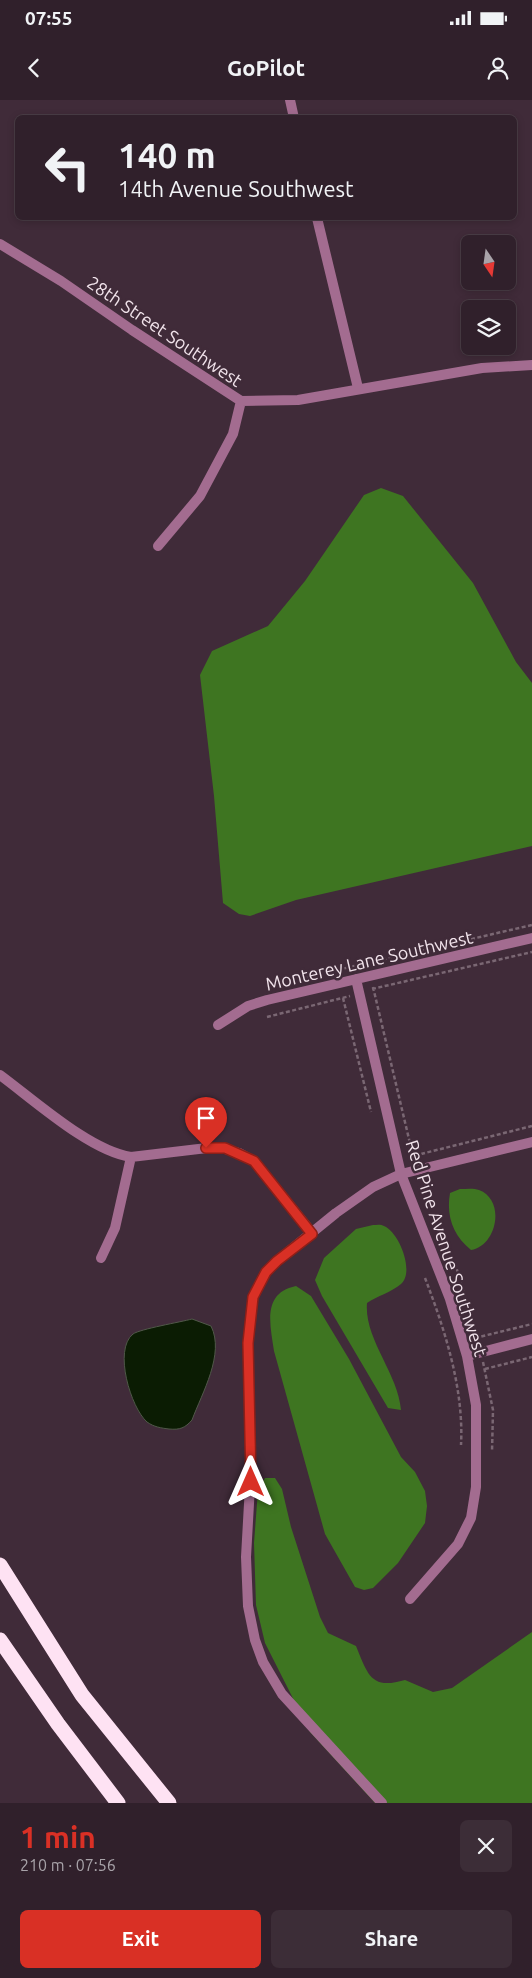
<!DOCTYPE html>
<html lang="en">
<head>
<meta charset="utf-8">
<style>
	body { margin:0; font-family:Ubuntu,sans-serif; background:#3c2d37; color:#f1f3f6; height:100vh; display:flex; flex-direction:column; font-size:19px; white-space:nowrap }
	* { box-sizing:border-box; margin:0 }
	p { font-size:16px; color:#a8a3a9 }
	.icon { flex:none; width:28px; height:28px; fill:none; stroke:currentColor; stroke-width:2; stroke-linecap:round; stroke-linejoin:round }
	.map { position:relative; height:1703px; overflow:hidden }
	.sheet { display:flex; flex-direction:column; background:#30202b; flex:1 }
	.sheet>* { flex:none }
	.hud { position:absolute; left:15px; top:15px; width:502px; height:105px; border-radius:8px; box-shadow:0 2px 8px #0003,0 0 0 1px #4b3e47; background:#30202b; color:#f1f3f6; overflow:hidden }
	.needle { width:32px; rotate:167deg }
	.buttons { position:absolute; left:461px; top:135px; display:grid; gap:10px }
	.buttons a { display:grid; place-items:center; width:55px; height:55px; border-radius:8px; background:#30202b; box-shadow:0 2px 8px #0003,0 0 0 1px #4b3e47; font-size:25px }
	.pin { position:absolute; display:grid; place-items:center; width:42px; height:42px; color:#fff; margin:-51px -21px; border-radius:50% 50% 50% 0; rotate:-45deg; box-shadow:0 0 5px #0007 }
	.pin .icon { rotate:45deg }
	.me { position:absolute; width:55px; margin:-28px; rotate:0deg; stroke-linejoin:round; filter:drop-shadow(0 0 4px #0008) }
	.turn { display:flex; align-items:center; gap:18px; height:105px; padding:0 20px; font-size:22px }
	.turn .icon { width:65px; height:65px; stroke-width:2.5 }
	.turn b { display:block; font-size:35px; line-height:42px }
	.round { display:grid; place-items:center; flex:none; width:52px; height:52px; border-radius:8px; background:#3c2d37 }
	.head { display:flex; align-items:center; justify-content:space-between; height:85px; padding:0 20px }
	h1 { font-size:30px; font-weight:700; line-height:38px; color:#d93025 }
	.button { display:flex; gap:10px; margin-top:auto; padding:10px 20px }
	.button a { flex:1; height:58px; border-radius:8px; background:#d93025; color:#fff; font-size:20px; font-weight:700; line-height:58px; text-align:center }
	.button a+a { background:#3c2d37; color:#f1f3f6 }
	.status { display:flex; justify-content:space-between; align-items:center; height:35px; padding:0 25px; background:#30202b; direction:ltr }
	.status svg { height:14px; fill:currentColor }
	header { display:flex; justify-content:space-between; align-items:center; height:65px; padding:0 20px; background:#30202b; font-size:22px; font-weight:700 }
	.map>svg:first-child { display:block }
	.forest { fill:#3e7521 }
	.water { fill:#0b1c03; stroke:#505849 }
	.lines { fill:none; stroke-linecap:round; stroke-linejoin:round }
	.path { stroke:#7a6773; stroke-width:2.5; stroke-dasharray:4 2.5; stroke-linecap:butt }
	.minor { stroke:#a36c90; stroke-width:10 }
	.motorway { stroke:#fee2f3; stroke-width:15 }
	.route-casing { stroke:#8d1f18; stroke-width:12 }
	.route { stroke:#d93025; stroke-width:9 }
	.labels { text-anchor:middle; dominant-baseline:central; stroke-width:5; stroke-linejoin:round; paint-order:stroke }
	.street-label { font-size:18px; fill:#f1e3eb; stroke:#402b39 }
</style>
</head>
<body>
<div class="status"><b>07:55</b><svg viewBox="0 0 49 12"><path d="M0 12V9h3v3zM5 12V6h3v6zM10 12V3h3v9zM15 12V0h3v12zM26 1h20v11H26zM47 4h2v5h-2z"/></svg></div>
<header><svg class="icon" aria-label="back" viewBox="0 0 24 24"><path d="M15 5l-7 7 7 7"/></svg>GoPilot<svg class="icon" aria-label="person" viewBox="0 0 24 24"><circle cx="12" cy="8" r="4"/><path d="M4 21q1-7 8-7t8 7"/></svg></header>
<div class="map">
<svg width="532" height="1703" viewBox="0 0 532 1703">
	<rect width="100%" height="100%" fill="#402b39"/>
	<path class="forest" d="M381,388L403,396L473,483L516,562L532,583V746L296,800L250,816L239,814L223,803L214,696L200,575L212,551L268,526L305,481L364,395Z
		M460,1089C466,1089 474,1088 479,1090C506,1100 497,1146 471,1150C453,1135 446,1116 450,1093Z
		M373,1125C376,1125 381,1124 384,1126C399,1132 415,1172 401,1184C392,1192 377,1196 367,1203C364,1239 398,1273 401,1310L388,1308L322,1196L315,1180L324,1158L356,1129Z
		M296,1186L311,1196L349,1259L401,1357L415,1372L425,1391L427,1406L425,1423L398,1463L373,1488L364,1490L355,1487L325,1434L274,1251C270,1224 262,1193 296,1186Z
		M265,1378H275L282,1389L291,1427L320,1517L328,1533L356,1546C368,1575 371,1590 405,1580L433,1592L452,1588L532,1532V1703H375L310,1632L265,1543L256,1505L254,1443L258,1390Z"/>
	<path class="water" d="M192,1219L211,1226C225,1254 202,1293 192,1320C185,1328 180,1330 169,1329C161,1328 154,1327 147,1322C131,1308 113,1250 133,1234C140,1229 181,1222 192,1219Z"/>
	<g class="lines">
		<path class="path" d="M281,883L532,825
			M373,887L413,1056L532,1026
			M372,889L532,852
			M343,898L371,1012
			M267,917L350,896
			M455,1163L478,1242
			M425,1178C445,1230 464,1289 461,1345
			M475,1238L532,1224
			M483,1262L493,1310L492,1352
			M485,1269L532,1257"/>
		<path class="minor" d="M290,0L294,18
			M317,118L358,288
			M0,144L61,181L132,230L241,301L298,300L482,268L532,265
			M158,446L200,396L233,334L241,301
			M356,879L401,1074L450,1199L467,1256L476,1305V1387L471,1418L458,1444L410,1499
			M218,925L248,906L267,900L532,838
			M0,975C34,1000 90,1051 131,1057L207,1048L225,1049L239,1053L254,1061L312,1133
			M101,1158L115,1128L131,1057
			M467,1256L532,1239
			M382,1703L282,1594L263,1562L255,1540L248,1506L246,1457L251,1368L248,1243L253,1197L266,1172L277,1161L336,1113L373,1087L401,1074L532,1042"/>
		<path class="motorway" d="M0,1465L82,1595L169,1703
			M0,1540L58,1624L118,1703"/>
	</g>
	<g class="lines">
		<defs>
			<path id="route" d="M206,1048H225L254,1061L312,1134L277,1161L266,1172L253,1197L248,1243L251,1382"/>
		</defs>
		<use href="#route" class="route-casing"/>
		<use href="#route" class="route"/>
	</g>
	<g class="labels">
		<g class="street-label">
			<text transform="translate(165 231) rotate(34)">28th Street Southwest</text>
			<text transform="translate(369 860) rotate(-13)">Monterey Lane Southwest</text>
			<text transform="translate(447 1148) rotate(72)">Red Pine Avenue Southwest</text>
		</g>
	</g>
</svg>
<div class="buttons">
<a><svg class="needle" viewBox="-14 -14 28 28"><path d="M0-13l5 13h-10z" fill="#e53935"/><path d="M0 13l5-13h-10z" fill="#a8a3a9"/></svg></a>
<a><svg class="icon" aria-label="layers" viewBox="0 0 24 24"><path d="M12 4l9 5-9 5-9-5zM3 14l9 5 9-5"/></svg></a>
</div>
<div class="pin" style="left:206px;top:1048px;background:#d93025"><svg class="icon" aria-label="arrive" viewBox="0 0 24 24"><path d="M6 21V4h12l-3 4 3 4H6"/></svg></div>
<svg class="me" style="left:251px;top:1382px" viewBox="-20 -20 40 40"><path d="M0-17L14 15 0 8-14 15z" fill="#d93025" stroke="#fff" stroke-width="4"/></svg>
<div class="hud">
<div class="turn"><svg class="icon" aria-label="left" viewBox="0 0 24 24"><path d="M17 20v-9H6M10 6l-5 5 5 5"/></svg><div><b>140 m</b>14th Avenue Southwest</div></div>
</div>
</div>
<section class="sheet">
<div class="head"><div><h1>1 min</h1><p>210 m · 07:56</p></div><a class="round"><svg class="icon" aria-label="close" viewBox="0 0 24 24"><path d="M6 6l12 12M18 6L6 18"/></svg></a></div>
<div class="button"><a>Exit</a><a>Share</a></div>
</section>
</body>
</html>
